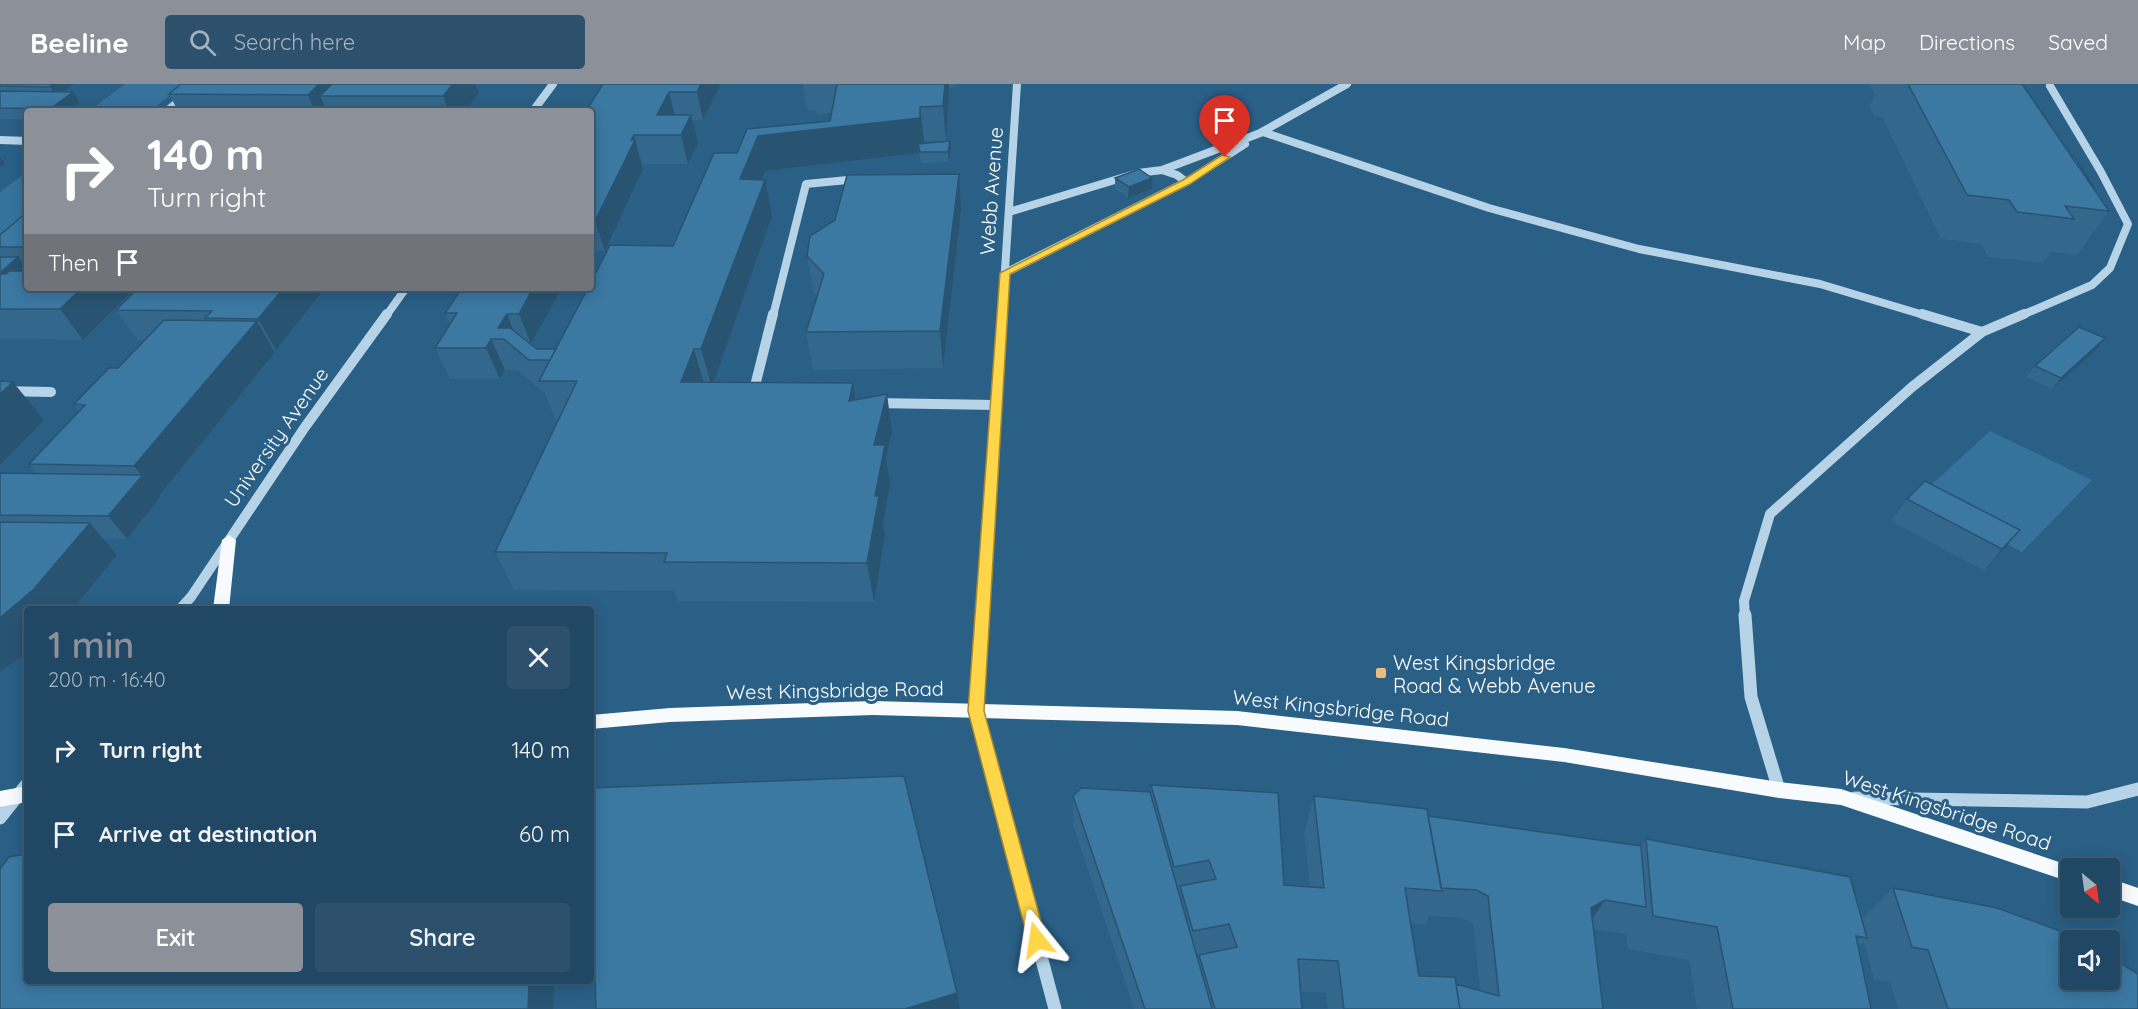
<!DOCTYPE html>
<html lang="en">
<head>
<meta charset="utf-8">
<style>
	body { margin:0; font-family:Quicksand,sans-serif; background:#2d516d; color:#f1f3f6; height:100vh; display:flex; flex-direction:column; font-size:22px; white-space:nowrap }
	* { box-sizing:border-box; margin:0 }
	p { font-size:20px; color:#a2b2bf }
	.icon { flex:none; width:33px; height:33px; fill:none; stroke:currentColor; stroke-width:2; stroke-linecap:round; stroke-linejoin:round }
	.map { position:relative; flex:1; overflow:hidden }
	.drawer { position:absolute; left:24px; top:522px; width:570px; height:378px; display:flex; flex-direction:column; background:#204764; border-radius:6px; box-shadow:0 3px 15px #0003,0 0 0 2px #3d5f78 }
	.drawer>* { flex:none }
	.guide { position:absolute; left:24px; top:24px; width:570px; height:183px; border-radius:6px; box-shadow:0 3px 15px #0003,0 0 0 2px #3d5f78; background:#8c9099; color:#fff; overflow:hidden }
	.needle { width:39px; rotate:151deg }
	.fabs { position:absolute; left:2060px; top:774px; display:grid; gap:12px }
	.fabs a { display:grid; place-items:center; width:60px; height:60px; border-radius:6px; background:#204764; box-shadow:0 3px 15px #0003,0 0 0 2px #3d5f78; font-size:30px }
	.pin { position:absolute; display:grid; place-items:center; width:51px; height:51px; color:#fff; margin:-62px -26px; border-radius:50% 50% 50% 0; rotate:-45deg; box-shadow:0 0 6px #0007 }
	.pin .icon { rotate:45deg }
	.me { position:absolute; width:66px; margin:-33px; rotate:345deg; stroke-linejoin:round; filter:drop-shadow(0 0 4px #0008) }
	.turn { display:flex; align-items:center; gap:21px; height:126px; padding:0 24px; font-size:27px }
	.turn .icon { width:78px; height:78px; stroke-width:2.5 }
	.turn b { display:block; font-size:42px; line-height:51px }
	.then { display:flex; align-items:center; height:57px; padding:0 24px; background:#0003; gap:12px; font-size:22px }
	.round { display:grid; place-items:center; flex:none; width:63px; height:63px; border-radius:6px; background:#2d516d }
	.headline { display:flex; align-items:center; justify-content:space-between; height:102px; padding:0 24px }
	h1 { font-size:36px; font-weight:600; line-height:45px; color:#8c9099 }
	.action { display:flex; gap:12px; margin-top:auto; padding:12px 24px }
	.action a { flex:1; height:69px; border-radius:6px; background:#8c9099; color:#fff; font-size:24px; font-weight:600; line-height:69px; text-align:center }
	.action a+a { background:#2d516d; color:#f1f3f6 }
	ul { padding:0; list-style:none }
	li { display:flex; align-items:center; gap:18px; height:84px; padding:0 24px }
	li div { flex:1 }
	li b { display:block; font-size:22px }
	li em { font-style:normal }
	header { display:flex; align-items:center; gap:36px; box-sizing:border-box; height:84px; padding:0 30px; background:#8c9099; color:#fff }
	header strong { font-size:28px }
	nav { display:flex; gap:33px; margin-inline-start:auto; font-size:21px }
	.search { width:420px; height:54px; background:#2d516d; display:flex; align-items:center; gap:15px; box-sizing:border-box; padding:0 21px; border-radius:6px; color:#a2b2bf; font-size:22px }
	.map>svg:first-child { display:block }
	.green { fill:#35739d }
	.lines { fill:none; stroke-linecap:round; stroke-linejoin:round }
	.minor-far2 { stroke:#b6d3e7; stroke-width:8 }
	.minor-far1 { stroke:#b6d3e7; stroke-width:10 }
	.minor { stroke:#b6d3e7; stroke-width:13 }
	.major { fill:#f7fbfe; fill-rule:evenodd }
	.wall { fill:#33678b; fill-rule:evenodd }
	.shaded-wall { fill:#295471 }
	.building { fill:#3b78a2; stroke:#295471; stroke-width:1.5 }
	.route { fill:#ffd54a; stroke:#a68a30; stroke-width:1.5 }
	.poi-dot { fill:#eebd7e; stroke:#2a5f86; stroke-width:2 }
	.labels { text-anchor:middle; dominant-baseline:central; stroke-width:6; stroke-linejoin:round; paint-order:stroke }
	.street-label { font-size:20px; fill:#fff; stroke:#2a5f86 }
	.poi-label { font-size:20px; fill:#fff; stroke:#2a5f86; text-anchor:start }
</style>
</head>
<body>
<header>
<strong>Beeline</strong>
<div class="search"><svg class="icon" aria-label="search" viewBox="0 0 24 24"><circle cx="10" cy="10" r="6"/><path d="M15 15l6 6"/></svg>Search here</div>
<nav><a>Map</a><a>Directions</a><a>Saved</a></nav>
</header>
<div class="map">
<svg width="2138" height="925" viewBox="0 0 2138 925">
	<rect width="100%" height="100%" fill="#2a5f86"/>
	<path class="green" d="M125,0H183L151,27H89Z
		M27,88V129L0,150V108Z
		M1990,347L2092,396L2022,468L1918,413Z"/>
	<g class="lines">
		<path class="minor-far2" d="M167,27L199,0
			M533,27L553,0
			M1260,49L1347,0
			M0,56L27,57
			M1162,86L1177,91L1186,98
			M1009,128L1138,89L1162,86L1263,48L1489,124L1639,165L1820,200L1927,232
			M1005,189L1186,98L1245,60
			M386,232L406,204
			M773,232L806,100L858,95
			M1002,232L1017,0
			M2020,232L2092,201L2110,184L2128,140L2101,88L2050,2"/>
		<path class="minor-far1" d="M1922,230L1982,248L2024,230
			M0,307L51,308
			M753,310L773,230
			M874,319L996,321
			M180,525L191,513L305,343L387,230
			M982,533L1002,230
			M1745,533L1744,517L1770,430L1912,303L1982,248"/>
		<path class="minor" d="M982,531L976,627L1055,925
			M1745,531L1751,613L1779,706
			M1855,714L2087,718L2138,705
			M0,734L27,700"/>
		<path class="major" d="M229,451L236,456L229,525H213L222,456Z
			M873,617L1237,627L1564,664L1779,698L1841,705L2077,784H2070V798L1841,721L1779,714L1564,678L1237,641L873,631L670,638L591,645V631L670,624Z
			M27,702V718L0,723V707Z
			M2109,794L2138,804V822L2109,812Z"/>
	</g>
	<path class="wall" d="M0,0H74L63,8L79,18L68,27H27V35H0Z
		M603,0H721L703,36H692L698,59L688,80H642L643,85L605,167H592L591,168V27Z
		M803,0H957L956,3L949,4L946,57H924V59L950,57L951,67L949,78L921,79L919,69L765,87L761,96L772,132L714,298L853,299L856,315L892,348L886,372L890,400L883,439L885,451L874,518L678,517L674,507L514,506L495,468L558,335H555L544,307H542L517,286H505L500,295H450L435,264L450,240L445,229L562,204L531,260L537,265H556L673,162L737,69L830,37L832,29L817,30L816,26L807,27Z
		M1869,0H2022L2071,72L2094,103L2093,104L2109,127L2077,171L2051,168L2043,179L1988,173L1981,160L1941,155L1882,33L1874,32L1869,23L1875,11Z
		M479,9L465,27H178L169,10Z
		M959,90L961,126L943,284L813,286L806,248L817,213L814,209L807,172Z
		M1115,94L1152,105L1128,114L1115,105Z
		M27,128V204H135L83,256L0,255V151Z
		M138,204H325L276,266H274L275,268L159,412L160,413L127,455H103L117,471L73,525H27V569L0,588V389H36L29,380L79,327L74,320L118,284L144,257H138L116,226Z
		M2096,266L2052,305L2026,293L2035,282Z
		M1907,415L2020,446L1984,487L1891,437Z
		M1151,701L1284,801L1310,803L1304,748L1314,712L1428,732L1641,762L1646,755L1862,835L1893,804L2138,925H1898L1890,898L1874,896L1864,858L1858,863L1871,925H1697L1689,876L1628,865L1626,850L1594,845L1603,925H1328L1326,909L1301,908L1302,925H1134L1073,741V712L1150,708ZM1429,832L1462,834L1473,840L1480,907L1419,892L1411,840L1426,841Z"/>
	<path class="shaded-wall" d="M53,0H74L56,13L50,3Z
		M311,0H342L320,12L327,27H315L308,11Z
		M453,0H475L479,9L465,27H449L443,12Z
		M701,0H721L703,36L697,8Z
		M945,0H949V4L946,57L943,22Z
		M73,8L79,18L68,27H52L50,25Z
		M669,8L676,36L657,31Z
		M920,23L924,57L923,69L918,60L919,69L765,87L748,131L740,95L758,52Z
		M691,31L698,59L688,80L681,51Z
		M634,51L643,85L605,167L595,137Z
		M950,57L951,67L949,78L948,68Z
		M0,73L5,80L0,84Z
		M959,90L961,126L943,284L940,247Z
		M1152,94V105L1128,114L1129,103Z
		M765,96L772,132L712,303L701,265Z
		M18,173L27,185V204L0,193V189Z
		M82,204H135L83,256L60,225Z
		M284,204H325L276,266L258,235Z
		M533,204H562L531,260L519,230Z
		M507,230L519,261L498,244Z
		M257,237L275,268L159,412L160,413L127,455L108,432L142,392L134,382Z
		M2105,254L2096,266L2052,305L2061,294Z
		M491,255L505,286L500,295L486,264Z
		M694,265L705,303L681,298Z
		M13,298L44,336L0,381V310Z
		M853,299L859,337L849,317Z
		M887,310L892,348L886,372L890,400L883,439L885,451L874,518L867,479L875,412L874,361Z
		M90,439L117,471L73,525H27V569L0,588V534Z
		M2020,446L2001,468L1984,487L2002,465Z
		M591,768L611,803L591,808Z
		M1605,816L1586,844L1591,824Z
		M529,897H554L553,925H528Z
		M957,909L960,925H905Z"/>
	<path class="building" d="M0,0H53L50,3L0,2Z
		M181,0H319L308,11L169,10Z
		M332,0H453L443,12H320Z
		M603,0H701L697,8H669L657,31H691L681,51H634L631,56H635L595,137H591V27H586Z
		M837,0H945L943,22L920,23V34L758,52L740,95L765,96L701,265H694L681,298L853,299L849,317L887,310L874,361H885L875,412H879L867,479L664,478L667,469L495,468L577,297H539L588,204H591V198L610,161L673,162L714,69H737L747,45L830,37Z
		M1908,0H2022L2109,127L2065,122L2074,135L2017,128L2009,116L1967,111Z
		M0,7L73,8L50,25L0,24Z
		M950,57L948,68H920L918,60Z
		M2071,72H2074L2094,103L2092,102Z
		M1139,85L1152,94L1129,103L1115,94Z
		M959,90L940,247L806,248L824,190L807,172L810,152L835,136L847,91Z
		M27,128V163H0V151Z
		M0,173H18L0,189Z
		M9,187H27V204H82L60,225H0V190H6Z
		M138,204H284L258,235L205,234L212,227L116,226Z
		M462,204H533L519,230H507L498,244H510L537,265H556L550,276H529L504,255H491L486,264H435L457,229H445Z
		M164,236L257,237L134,382L29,380L85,321L74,320L109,284H118Z
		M2079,243L2105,254L2061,294L2035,282Z
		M0,297L13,298L0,310Z
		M0,389L141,391L142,392L108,432L0,431Z
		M1925,397L2020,446L2002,465L1907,415Z
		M0,438L90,439L34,505L0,534Z
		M904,692L957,909L905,925H596L591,768V704Z
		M1151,701L1278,709L1284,801L1324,804L1314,712L1427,725L1442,807L1405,804L1419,892L1455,893L1460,925H1344L1338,877L1298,875L1302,925H1215L1199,871L1237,863L1229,840L1193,847L1180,802L1216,795L1209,776L1174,783Z
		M1081,704L1150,708L1212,925H1145L1073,712Z
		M1428,732L1641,762L1646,823L1605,816L1591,824L1603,925H1460L1456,900L1499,912L1488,812L1476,806L1441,804Z
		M1646,755L1850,793L1867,854L1856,852L1871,925H1733L1717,843L1653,832Z
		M27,770V897H529L528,925H0V785L9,773Z
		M1893,804L1997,824L2063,848L2080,856H2070V896H2109V872L2138,890V925H1948L1928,866L1912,863Z"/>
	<path class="route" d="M1222,71L1230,73L1190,100L1010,190L984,627L1046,856L1043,862L1037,865L1030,862L1028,856L968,627L1000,189L1183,96Z"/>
	<rect class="poi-dot" x="1375" y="583" width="12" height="12" rx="3"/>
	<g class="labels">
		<g class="street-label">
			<text transform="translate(991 107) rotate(-86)">Webb Avenue</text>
			<text transform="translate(276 353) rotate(-55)">University Avenue</text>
			<text transform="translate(835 606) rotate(-1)">West Kingsbridge Road</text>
			<text transform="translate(1341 624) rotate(6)">West Kingsbridge Road</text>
			<text transform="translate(1947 726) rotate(18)">West Kingsbridge Road</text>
		</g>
		<g class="poi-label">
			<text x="1393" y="578">West Kingsbridge<tspan x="1393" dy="23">Road &amp; Webb Avenue</tspan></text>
		</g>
	</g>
</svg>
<div class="fabs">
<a><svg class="needle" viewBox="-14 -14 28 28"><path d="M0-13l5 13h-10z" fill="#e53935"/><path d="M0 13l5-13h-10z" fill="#a2b2bf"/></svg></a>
<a><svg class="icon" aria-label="sound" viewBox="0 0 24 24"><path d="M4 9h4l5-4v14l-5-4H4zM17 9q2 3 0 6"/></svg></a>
</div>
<div class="pin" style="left:1225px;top:73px;background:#d93025"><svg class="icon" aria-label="arrive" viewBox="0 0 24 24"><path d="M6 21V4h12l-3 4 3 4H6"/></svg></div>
<svg class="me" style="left:1037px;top:856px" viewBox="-20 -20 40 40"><path d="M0-17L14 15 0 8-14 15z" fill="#ffd54a" stroke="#fff" stroke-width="4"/></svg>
<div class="guide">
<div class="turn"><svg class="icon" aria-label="right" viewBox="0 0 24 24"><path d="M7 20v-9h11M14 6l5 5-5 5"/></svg><div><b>140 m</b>Turn right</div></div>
<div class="then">Then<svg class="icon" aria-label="arrive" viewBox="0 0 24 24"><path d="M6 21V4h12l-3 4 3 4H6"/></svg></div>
</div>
<section class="drawer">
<div class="headline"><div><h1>1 min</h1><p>200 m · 16:40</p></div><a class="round"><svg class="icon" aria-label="close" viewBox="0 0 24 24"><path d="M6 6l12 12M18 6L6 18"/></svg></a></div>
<ul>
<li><svg class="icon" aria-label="right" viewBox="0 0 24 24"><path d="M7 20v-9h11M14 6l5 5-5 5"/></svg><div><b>Turn right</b></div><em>140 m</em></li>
<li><svg class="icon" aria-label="arrive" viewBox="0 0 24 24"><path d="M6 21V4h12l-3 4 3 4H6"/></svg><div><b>Arrive at destination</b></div><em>60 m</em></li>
</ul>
<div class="action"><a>Exit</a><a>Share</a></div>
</section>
</div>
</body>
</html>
